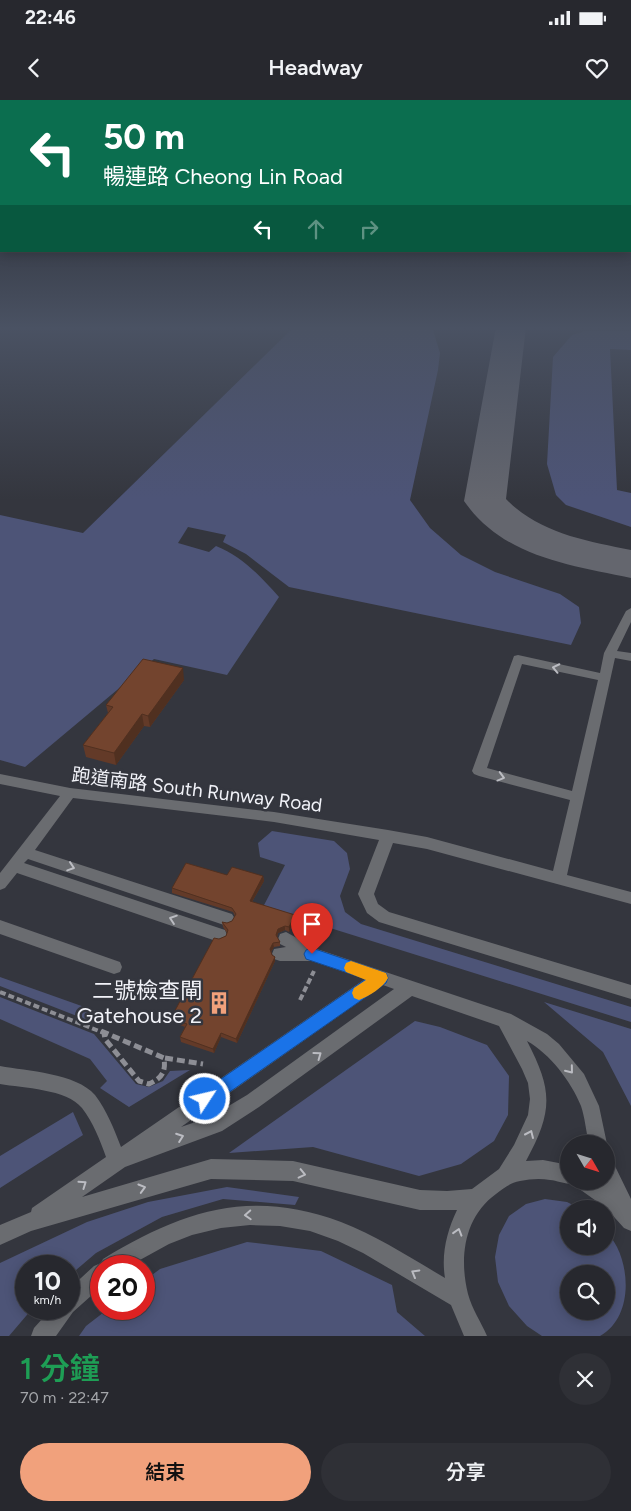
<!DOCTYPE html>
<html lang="zh-TW">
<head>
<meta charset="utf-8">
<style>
	body { margin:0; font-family:Figtree,"Noto Sans TC",sans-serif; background:#2f3036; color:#f1f3f6; height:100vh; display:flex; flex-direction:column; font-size:19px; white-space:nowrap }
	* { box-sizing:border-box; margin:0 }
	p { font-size:16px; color:#a4a6aa }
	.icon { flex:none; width:28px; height:28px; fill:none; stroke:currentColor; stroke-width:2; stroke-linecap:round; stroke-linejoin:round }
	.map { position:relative; height:1236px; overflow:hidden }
	.drawer { display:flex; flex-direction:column; background:#27282e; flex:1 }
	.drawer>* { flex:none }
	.top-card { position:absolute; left:0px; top:0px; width:631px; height:152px; box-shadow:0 2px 12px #0003,0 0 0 1px #43444a; background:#0b6e4f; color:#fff; overflow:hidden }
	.needle { width:32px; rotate:129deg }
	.controls { position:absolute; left:560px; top:1035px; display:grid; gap:10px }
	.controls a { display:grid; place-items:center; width:55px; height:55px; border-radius:50%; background:#27282e; box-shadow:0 2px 12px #0003,0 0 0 1px #43444a; font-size:25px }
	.speed { position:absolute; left:15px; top:1155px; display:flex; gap:10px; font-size:25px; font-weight:700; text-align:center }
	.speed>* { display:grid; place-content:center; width:65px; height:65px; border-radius:50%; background:#27282e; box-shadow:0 2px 12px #0003,0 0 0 1px #43444a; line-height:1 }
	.speed small { font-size:12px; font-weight:400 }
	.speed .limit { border:8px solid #d22; background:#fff; color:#111 }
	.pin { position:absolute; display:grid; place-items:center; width:42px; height:42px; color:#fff; margin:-51px -21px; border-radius:50% 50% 50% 0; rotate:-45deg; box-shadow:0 0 5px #0007 }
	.pin .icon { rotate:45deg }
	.me { position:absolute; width:55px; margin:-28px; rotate:55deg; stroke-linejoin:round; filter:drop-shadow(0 0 4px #0008) }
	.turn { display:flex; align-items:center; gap:18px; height:105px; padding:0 20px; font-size:22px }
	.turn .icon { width:65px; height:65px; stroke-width:2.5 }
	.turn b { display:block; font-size:35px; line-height:42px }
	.lanes { display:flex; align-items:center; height:48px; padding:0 20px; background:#0003; justify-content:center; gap:25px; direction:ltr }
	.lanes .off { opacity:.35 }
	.round { display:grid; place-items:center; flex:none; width:52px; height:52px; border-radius:26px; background:#2f3036 }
	.head { display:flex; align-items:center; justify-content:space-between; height:85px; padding:0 20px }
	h1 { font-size:30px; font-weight:600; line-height:38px; color:#1e9e55 }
	.action { display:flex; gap:10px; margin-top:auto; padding:10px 20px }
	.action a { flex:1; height:58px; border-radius:30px; background:#f1a17c; color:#111; font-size:20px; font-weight:600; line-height:58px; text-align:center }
	.action a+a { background:#2f3036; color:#f1f3f6 }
	.status { display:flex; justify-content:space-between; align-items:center; height:35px; padding:0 25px; background:#27282e; direction:ltr }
	.status svg { height:14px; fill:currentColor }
	header { display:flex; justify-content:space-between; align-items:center; height:65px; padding:0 20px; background:#27282e; font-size:22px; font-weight:600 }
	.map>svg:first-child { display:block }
	.green { fill:#4d5477; fill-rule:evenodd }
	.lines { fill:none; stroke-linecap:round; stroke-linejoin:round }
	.taxiway { fill:#64666e; fill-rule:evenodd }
	.path-far1 { stroke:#8d8e95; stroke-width:4; stroke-dasharray:6 3; stroke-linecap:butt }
	.path { stroke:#8d8e95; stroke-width:5; stroke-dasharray:8 4; stroke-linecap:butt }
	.minor { fill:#6a6c70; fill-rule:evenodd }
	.wall { fill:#633a28 }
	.shaded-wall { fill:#503020 }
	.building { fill:#73442e; stroke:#503020 }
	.oneway { stroke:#bbbcc2 }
	.route { fill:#1a73e8; stroke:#114b97 }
	.slow { fill:#f59e0b }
	.labels { text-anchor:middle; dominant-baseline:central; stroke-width:5; stroke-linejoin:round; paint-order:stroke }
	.street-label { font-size:19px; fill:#f1f2f8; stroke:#34363e }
	.near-poi-label { font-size:22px; fill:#f1f2f8; stroke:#34363e; text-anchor:end }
</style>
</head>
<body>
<div class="status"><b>22:46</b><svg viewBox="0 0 49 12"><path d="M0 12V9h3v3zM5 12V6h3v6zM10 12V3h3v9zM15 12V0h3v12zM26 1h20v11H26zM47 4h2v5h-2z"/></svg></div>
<header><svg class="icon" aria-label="back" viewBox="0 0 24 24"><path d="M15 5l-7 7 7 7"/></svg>Headway<svg class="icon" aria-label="heart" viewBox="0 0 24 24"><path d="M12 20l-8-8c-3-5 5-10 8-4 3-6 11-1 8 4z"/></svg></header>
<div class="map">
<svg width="631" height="1236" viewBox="0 0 631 1236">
	<rect width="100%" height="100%" fill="#34363e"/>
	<path class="green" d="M294,227H432L440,253L438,270L410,400L430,428L461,455L495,472L560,494L579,507L581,523L571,545L289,487L246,454L223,442L226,435L188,427L178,443L209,452L216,446C242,456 260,476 279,497L227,575L154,559L25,667L0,660V415L83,433Z
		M586,231H631V250L610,249L617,390L631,393V427L566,405L556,395L547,364L553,257L572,235Z
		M272,731L334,741L347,753L350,769L340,796L345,812L361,824L631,907V922L263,807L285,765L260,757L258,743Z
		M0,877L107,915L100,925L0,886Z
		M0,897L94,934L136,984L149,987L163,981L170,971L190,970L129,1007L100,988L107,981L90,959L0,919Z
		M544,902L631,929V1006L603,952Z
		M415,921L440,927L487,945L509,976L508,1015L494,1041L461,1064L419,1076L313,1047L229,1053Z
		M73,1012L83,1035L0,1088V1056Z
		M227,1087L299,1097L295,1105L223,1099L162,1117L96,1153L69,1176V1166H26V1209H32L9,1236H0V1163L87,1122L148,1102Z
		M545,1099L567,1102L581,1109H569V1146H606V1130C610,1136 614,1141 617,1147C631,1175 630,1219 600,1236H542L527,1226L509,1206L498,1182L495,1157L499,1135L509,1116L526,1104ZM569,1174H606V1211H569Z
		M247,1142L321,1151L392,1185L397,1212L425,1236H79L86,1226L108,1209H144V1181L160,1169Z"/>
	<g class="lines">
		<path class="taxiway" d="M496,227H526L506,399C539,433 586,441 631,450V478C569,465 503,457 464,401Z"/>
		<path class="path-far1" d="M0,892L104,933
			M300,900L314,871"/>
		<path class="path" d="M101,931L164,958C166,972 162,978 149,984L139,981L105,939L104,933
			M165,958L203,964"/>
		<path class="minor" d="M631,508V522L617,551L631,553V561L615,558L567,775L631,792V804L427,749L393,743L374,794L378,804L389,812L631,885V899L379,822L367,813L358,794L379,740L274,722L73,698L35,750L232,814L235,819L232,824L227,826L28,759L24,763L225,830L227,835L225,840L219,842L17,773L5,788L0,790V773L60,696L0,684V674L70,688L274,712L388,730L427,737L553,771L570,700L479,676L474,674L472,671L514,556L518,555L600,573L604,553L626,511ZM522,564L598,580L572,691L487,668Z
			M0,820L120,862L122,867L120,872L114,874L0,834Z
			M286,832L317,849L511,914L547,934L559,944L584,974L599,1006L607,1044L606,1047V1044H589C586,1031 585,1018 581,1006C571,981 550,954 527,941C553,991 553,1011 526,1061L543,1060L569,1065V1081H606V1060L613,1062L631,1099V1131L624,1128L606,1108L578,1088L576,1082C567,1086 560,1081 550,1080C540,1078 530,1079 520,1081C510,1083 504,1088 496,1094C464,1117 459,1158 468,1194C472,1209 481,1222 487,1236H464L451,1205L363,1153L338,1141L310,1131L280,1126L250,1125L221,1128L192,1135L169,1144L129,1166H101V1187L73,1212L56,1236H31L34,1228L51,1209H69V1189L94,1166L101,1163L103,1159C182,1111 250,1088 341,1122C377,1136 411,1158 445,1178C441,1154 447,1131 457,1110H420L293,1081L211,1079L31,1131L0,1145V1125L31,1112L32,1108L106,1057C100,1040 93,1022 82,1008C67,989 23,988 0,984V966C27,971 76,973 95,995C107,1011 114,1029 121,1047L365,879L312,861H280L274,859L272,854L274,849L286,847L280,844L278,839L280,834ZM383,885L394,889L247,995L210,1017L181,1027ZM412,896L499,926L522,969L528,983L530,999L528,1015L514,1045L499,1069L472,1089L447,1091L420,1090L293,1061L211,1059L82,1097L125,1067L222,1031L259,1007Z"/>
	</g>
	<path class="wall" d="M184,580L150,627L144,626L116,665L86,657L83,645L108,613L106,605Z
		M227,775L263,776L264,781L252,802L295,815V819L289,832L285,830L278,833L277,837L280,842V846L274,847L271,852L272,855L275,857V861L237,943L221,937L214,953L181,942L180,937L185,927L172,922L171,918L219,839L226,836L227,833L223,827L222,822L227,823L232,821L235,816L233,812L172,793V788Z"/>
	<path class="shaded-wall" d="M183,568L184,580L150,627L148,616Z
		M142,614L144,626L116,665L114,653Z
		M263,776L264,781L250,805V801Z
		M295,815V819L289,832V827Z
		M285,826V830L278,833L276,840V835L278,829Z
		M273,843L274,847L270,853V849Z
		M275,857V861L237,943L236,939Z
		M221,933V937L214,953L213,949Z"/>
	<path class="building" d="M143,559L183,568L148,616L142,614L114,653L83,645L113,607L106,605Z
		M186,763L227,775L232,767L263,776L250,801L295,815L289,827L285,826L278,829L276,835L280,842L273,843L270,849L272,855L275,857L236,939L221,933L213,949L180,937L187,924L171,918L214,838L219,839L226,836L228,830L222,822L227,823L232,821L236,814L232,808L172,788Z"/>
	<defs><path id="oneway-chevron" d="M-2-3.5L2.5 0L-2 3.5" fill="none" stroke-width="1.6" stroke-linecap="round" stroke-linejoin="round" transform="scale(1.25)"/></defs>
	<g class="oneway">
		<use href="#oneway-chevron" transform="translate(556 568) rotate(-168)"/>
		<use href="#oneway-chevron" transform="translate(501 677) rotate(15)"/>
		<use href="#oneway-chevron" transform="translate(71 767) rotate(18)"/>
		<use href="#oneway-chevron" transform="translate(173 819) rotate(-161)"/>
		<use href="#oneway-chevron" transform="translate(318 955) rotate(-36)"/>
		<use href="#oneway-chevron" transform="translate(570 970) rotate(51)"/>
		<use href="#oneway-chevron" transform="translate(530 1034) rotate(-66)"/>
		<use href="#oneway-chevron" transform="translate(180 1037) rotate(-20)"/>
		<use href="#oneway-chevron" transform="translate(302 1074) rotate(13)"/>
		<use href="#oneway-chevron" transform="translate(83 1084) rotate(-35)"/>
		<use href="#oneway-chevron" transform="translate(142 1088) rotate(-16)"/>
		<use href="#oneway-chevron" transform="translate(248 1115) rotate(177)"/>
		<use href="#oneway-chevron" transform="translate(458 1132) rotate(-73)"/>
		<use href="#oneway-chevron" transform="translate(415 1173) rotate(-150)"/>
	</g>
	<linearGradient id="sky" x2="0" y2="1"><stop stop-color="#1d1e22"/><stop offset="0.57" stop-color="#4a5263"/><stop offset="1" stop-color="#4a5263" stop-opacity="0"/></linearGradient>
	<rect width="631" height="400" fill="url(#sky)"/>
	<path class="route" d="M312,848L386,873L388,878L386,883L211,1005L205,1008L199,1005L197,999L199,994L366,879L306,859L304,854L306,850Z"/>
	<path class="slow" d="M351,861L386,873L388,878C384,887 369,896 359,900L354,898L352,893L354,888L366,880L346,872L344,868L346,863Z"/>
	<defs>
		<symbol id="building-bare" viewBox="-9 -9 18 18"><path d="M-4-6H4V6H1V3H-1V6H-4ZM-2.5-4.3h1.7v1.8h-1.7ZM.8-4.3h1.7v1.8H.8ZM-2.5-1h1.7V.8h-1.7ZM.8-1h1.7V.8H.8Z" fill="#f1a17c" stroke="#34363e" stroke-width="2.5" paint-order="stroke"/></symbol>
	</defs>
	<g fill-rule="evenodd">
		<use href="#building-bare" x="203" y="887" width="32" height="32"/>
	</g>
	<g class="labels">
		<g class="street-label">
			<text transform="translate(197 690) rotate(7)">跑道南路 South Runway Road</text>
		</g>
		<g class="near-poi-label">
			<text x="202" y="890">二號檢查閘<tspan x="202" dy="25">Gatehouse 2</tspan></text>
		</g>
	</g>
</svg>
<div class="controls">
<a><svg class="needle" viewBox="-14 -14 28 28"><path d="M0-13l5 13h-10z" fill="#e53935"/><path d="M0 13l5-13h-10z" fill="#a4a6aa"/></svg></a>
<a><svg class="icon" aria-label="sound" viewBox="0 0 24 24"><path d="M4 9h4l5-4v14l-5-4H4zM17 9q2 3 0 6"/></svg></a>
<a><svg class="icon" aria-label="search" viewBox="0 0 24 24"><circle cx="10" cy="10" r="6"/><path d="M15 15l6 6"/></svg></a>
</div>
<div class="speed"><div>10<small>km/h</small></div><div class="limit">20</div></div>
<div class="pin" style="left:312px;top:854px;background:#d93025"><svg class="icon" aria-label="arrive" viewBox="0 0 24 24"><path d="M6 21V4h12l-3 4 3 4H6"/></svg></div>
<svg class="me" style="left:205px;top:999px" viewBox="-20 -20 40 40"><circle r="17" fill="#1a73e8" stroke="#fff" stroke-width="3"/><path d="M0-11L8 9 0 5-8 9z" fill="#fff"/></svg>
<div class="top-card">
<div class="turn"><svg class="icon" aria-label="left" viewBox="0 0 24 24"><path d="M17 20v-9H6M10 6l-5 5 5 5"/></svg><div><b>50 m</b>暢連路 Cheong Lin Road</div></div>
<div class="lanes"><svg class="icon" aria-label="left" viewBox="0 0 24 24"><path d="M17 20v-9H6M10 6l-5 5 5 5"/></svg><svg class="icon off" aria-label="ahead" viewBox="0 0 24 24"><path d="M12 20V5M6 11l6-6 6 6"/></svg><svg class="icon off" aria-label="right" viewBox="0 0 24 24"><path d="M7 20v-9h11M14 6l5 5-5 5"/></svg></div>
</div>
</div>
<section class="drawer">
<div class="head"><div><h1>1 分鐘</h1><p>70 m · 22:47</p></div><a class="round"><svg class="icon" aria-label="close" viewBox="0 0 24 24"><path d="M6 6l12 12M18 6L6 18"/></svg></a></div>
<div class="action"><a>結束</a><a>分享</a></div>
</section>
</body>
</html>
